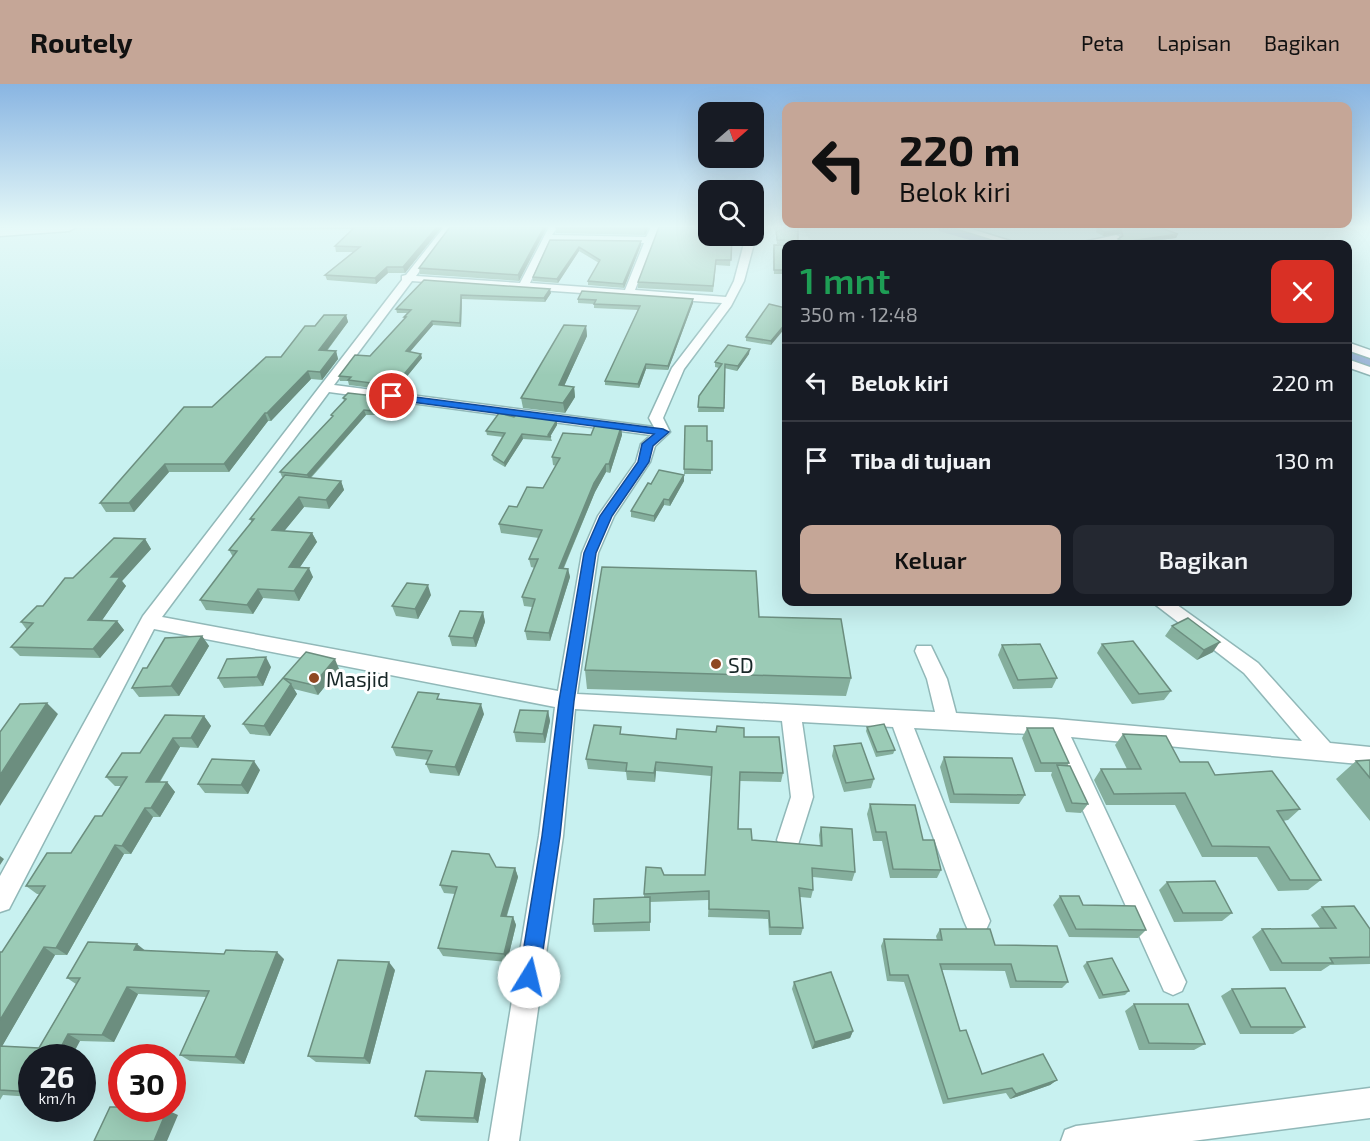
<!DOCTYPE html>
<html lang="id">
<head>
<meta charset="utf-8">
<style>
	body { margin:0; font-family:"Exo 2",sans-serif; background:#242831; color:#f1f3f6; height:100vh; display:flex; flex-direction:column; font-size:22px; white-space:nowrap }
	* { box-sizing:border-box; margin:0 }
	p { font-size:20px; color:#9ea1a6 }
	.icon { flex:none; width:33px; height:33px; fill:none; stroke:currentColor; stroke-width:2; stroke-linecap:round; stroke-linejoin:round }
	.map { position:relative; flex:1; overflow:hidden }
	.details { position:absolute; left:782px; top:156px; width:570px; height:366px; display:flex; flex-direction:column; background:#171b24; border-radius:12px; box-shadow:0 6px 24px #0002 }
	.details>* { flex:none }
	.guide { position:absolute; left:782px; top:18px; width:570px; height:126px; border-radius:12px; box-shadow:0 6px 24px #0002; background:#c5a697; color:#111; overflow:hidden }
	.needle { width:39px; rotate:70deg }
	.tools { position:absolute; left:698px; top:18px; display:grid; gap:12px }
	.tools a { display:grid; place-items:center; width:66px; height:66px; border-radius:12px; background:#171b24; box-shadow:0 6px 24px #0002; font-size:30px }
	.speed { position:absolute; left:18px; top:960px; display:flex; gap:12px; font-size:30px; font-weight:700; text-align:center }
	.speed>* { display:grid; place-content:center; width:78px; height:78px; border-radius:50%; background:#171b24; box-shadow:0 6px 24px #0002; line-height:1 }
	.speed small { font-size:15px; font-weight:400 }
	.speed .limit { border:9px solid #d22; background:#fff; color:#111 }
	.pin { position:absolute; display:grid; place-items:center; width:51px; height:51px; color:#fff; margin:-26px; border:3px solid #fff; border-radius:50%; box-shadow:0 2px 6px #0007 }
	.me { position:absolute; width:66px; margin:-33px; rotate:9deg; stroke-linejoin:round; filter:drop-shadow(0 0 4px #0008) }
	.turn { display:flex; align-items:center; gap:21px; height:126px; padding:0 18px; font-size:27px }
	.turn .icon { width:78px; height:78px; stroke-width:2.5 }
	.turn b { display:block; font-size:42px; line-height:51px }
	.round { display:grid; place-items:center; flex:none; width:63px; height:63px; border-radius:12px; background:#242831 }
	.summary { display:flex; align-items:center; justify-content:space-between; height:102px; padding:0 18px }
	h1 { font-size:36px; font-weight:600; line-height:45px; color:#1e9e55 }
	.action { display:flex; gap:12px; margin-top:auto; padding:12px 18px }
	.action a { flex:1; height:69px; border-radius:12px; background:#c5a697; color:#111; font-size:24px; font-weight:600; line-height:69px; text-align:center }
	.action a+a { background:#242831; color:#f1f3f6 }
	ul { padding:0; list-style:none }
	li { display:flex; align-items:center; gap:18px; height:78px; padding:0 18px; border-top:2px solid #363941 }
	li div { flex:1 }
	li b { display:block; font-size:22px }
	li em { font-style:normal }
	header { display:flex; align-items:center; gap:36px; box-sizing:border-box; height:84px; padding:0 30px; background:#c5a697; color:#111 }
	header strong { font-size:28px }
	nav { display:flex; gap:33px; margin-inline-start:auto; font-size:21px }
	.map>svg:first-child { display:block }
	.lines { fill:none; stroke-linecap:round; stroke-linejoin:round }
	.river { fill:#9bb6d9; fill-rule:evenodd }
	.minor-casing { stroke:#91b8b8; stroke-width:3 }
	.secondary-casing { stroke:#91b8b8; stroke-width:3 }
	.minor { fill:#fff; fill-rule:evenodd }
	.secondary { fill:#fff; fill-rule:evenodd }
	.wall { fill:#85af9d }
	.shaded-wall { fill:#6c8e7f }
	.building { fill:#9bcbb6; stroke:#6c8e7f; stroke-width:1.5 }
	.route { fill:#1a73e8; stroke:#114b97; stroke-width:1.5 }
	.poi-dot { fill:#8f4822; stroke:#fff; stroke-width:2 }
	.labels { text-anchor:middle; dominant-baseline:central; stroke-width:6; stroke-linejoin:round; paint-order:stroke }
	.poi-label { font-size:21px; fill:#182727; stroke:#fff; text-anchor:start }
</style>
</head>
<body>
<header>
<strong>Routely</strong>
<nav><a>Peta</a><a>Lapisan</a><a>Bagikan</a></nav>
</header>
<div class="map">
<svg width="1370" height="1057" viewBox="0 0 1370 1057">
	<rect width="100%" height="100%" fill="#c8f1f0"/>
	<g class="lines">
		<path class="river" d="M937,143H964L1008,156L1011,160H983L939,147Z
			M1347,261L1370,268V284L1347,276Z"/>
		<defs>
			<path id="minor" d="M444,143H452L416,192L520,199L549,143L557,144L552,151L646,153L651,143H659L635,206L726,213L734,197L746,152L753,150L756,152L744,197L731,222L684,285L663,334L670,348L655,362L650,378L614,432L598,469L577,610L935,628L927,595L915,567L917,562H931L947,595L956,629L1056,635L1302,657L1244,589L1152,518H1173L1258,579L1330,659L1370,663V681L1071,653L1186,898L1182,907L1173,911L1164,907L1049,651L914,644L990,837L986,846L977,850L968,846L964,837L893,643L802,638L813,713L797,764L789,767L781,764L777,756L791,713L782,637L575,625L563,752L519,1057H489L539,752L555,623L154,545L9,825L0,828V792L143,532L402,196V192L406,191ZM549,157L644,159L625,206L530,199ZM412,197L722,219L672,284L649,334L654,343L334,301ZM329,308L651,351L641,360L636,378L598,432L582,469L558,607L162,533Z
				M952,143H965L1020,160H1007Z
				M1116,151L1119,152V156L1093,160H1074Z
				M1347,258L1370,266V274L1347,266Z
				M1347,275L1370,283V291L1347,283Z
				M1370,1004V1034L1192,1057H1061L1065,1046L1076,1042Z"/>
			<path id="secondary" d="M76,143L69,147L0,152V144Z"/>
		</defs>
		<use href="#minor" class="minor-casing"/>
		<use href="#secondary" class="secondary-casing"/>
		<use href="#minor" class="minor"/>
		<use href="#secondary" class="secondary"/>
	</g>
	<path class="wall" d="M230,143H442L405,189H388L376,200L327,196L325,191L353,168H336L335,162L353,145L231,146Z
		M547,143L519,197L420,190L419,184Z
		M556,143H649L645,151L556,149Z
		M776,143H798V160H777Z
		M1097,144L1178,150L1176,154L1129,160H1121L1117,159L1118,155L1121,154L1120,150L1103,152L1096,148Z
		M732,152L730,182L716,181L713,208L638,204V198Z
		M550,156L641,157V161L624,204L588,201V197L599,179L579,167L558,199L533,197V193Z
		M786,161V190H774L773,164Z
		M424,196L551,209L545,218L462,215L461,243L433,241L410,268L422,274L395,307L349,301L348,297H340L339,292L370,272L404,235V233L407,229H397L396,225Z
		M578,215L693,219L668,286L646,285L639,304L605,301V297L638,226L594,224V220L578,219Z
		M786,224L771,261L746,257V253Z
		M346,231L348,238L327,267H336L338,275L322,296L311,295L271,337H268L229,388H169L134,428H106L100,419L212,323L281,273L315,242Z
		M586,242L587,252L564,302L574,303L575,313L565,329L523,324L521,314Z
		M749,270L737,287L724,284V328H698L699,312L719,284L715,283V278Z
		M343,314L386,318L375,331H366L311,394L341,397L344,406L329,425L304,423L284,447L312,449L317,458L300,483L313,493L299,517L263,514L253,530L206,526L200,516L233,473L229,466L252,439L250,435L284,393H282L280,388L332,333L331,331L344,317Z
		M514,333L557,336V341L550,352L552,357L523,355L505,383L493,376L492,371L503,353L487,351L486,347Z
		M685,342L707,357H712L711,390H684Z
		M621,343L622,351L610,389L606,388L595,408L564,484L568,485L570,493L550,557L527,556L525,547L532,523L524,522L522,513L535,484L531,483L529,475L539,454L501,449L499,440L517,423L543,404L556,382L553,381L552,373L591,351Z
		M684,397L670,422L664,421L654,438L631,433V427L651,400Z
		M145,455L151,465L122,497L126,502L102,536L117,537L124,546L100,574L20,572L11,563L27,546L21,538L43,522L73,494Z
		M431,511L418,535L396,532L392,522Z
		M483,528L485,538L476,563L452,562L449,552Z
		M759,533L851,594L846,612L587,605L585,586Z
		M1172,542L1213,568L1197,576L1165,552Z
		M202,552L209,562L179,612L139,613L132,604L147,584Z
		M1102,560L1171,607L1164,616L1132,620L1097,569Z
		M1002,561L1057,594L1052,604L1013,605L998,571Z
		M271,583L263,602L224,604L218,594Z
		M339,585L318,611L294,605L297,610L270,652L250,650L243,640L283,594Z
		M441,615L484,630L459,692L430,689L426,680L428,676L396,672L392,663Z
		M548,627L550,637L545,659L516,658L514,648Z
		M204,632L211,642L198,664L180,663L160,698H167L175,708L160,733H153L131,770H124L67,871H55L2,962L39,964L76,900L67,894L145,867L284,875L244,980L190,977L180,971L206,913L138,910L114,958L80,957L32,974V1013L3,1011L0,1016V868H2L39,810H37L26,802L71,769L102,732L121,702H115L106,693L140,669Z
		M867,643L895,666L893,670L876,673L866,647Z
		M1027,644L1069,679L1067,682L1088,720L1081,729L1066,728L1051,691L1052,688H1035L1022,654Z
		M1123,650L1180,678L1300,725L1288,736L1283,737L1321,796L1308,806L1278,807L1257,773H1202L1175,721H1106L1094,696L1101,685H1127L1115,661Z
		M622,651L676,655L744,653L783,689L781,698L740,697L738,745L752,756L820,762L819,751L821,743L855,788L852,797L813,793V806L811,814L800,813L803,844L801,851H769L768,835L708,833L709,816L650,818V847L594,848L593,840L644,813V810L664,791H705L711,692L656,687L655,698L627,696L626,688L588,685L586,675Z
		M834,662L874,695L871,704L844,708L832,672Z
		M944,673L1025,711L1019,720L950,719L940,683Z
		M1370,676V737L1336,695L1356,677Z
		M260,686L248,710L205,709L198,700Z
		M870,720L923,756L941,786L937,794H890L882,757H873L867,730Z
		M496,783L515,784L518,793L507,832L513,833L516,841L507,878L443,872L438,864L455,810L444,809L440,801Z
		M1167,798L1232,829L1222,837L1174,838L1159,806Z
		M1060,812L1083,821L1146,846L1138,854L1069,853L1053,821Z
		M1322,823L1370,845V880L1330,881L1321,887H1270L1252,853L1262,845L1320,844L1311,831Z
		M940,845L995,861L1068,898L1062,904H1010L1005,887L942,886L960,947L982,990L1057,996L1050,1001L1010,1015L1006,1009L943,1020L904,898L887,897L881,862L884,855L937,856L936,852Z
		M1087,878L1129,907L1125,911L1099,915L1083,882Z
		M395,886L370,980L316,978L308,972Z
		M794,898L853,947L850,954L812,965L792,905Z
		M1232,905L1305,943L1293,950H1240L1221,912Z
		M1134,920L1205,960L1194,966H1139L1125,927Z
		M482,989L486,995L478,1039L421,1037L415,1032Z"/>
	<path class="shaded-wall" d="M437,143H442L405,189L403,183Z
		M544,143H547L519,197L518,191Z
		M646,143H649L645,151L644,145Z
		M1121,146L1120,150L1103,152L1104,148Z
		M1178,150L1176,154L1123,160L1124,158Z
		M641,157V161L624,204L623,200Z
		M579,163V167L558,199L557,195Z
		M387,183L388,189L376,200L375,194Z
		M550,205L551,209L545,218L544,214Z
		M461,211L462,215L461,243L460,239Z
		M693,215V219L668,286V282Z
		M346,231L348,238L321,274L319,266Z
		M432,237L433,241L407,271L406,267Z
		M786,239V243L771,261V257Z
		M586,242L587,252L560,311L559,301Z
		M750,265L749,270L737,287L738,282Z
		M336,267L338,275L322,296L320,288Z
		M421,270L422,274L395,307L394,302Z
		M646,280V285L639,304L638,300Z
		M308,287L311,295L271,337L267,329Z
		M574,303L575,313L565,329L563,319Z
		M384,313L386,318L375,331L373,327Z
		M364,326L366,331L309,395L307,391Z
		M265,329L268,337L229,388L224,380Z
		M557,336V341L550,353L548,351Z
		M621,343L622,351L610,389L609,380Z
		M522,350L523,355L505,383L504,379Z
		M165,380L169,388L134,428L129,419Z
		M606,380V388L595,408L560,492L559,484L594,399Z
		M684,391V397L670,422L669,416Z
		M341,397L344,406L329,425L326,416Z
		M299,413L304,423L277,456L272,446Z
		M664,415V421L654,438V432Z
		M312,449L317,458L294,492L289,483Z
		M145,455L151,465L122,497L126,502L96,545L88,536L111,493Z
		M309,484L313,493L299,517L294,507Z
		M568,485L570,493L550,557L549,549Z
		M428,501L431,511L418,535L415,525Z
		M258,505L263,514L253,530L247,521Z
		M483,528L485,538L476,563L473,554Z
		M117,537L124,546L100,574L93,565Z
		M202,552L209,562L179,612L171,602Z
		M1220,558L1213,568L1197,576L1204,566Z
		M266,573L271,583L263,602L257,593Z
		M335,575L339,585L318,611L313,601Z
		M291,600L297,610L270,652L264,642Z
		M47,619L58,630L0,722V691Z
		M481,620L484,630L459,692L455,683Z
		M548,627L550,637L545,659L543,650Z
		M204,632L211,642L198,664L191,654Z
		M173,654L180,663L154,707L146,698Z
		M254,677L260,686L248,710L241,701Z
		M656,678V687L655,698L654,689Z
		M167,698L175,708L160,733L151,724Z
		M145,724L153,733L131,770L122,762Z
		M115,761L124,770L67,871L56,864Z
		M0,772L4,775L0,781Z
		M515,784L518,793L504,840L501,832Z
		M513,833L516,841L507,878L504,870Z
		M137,860L147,868L134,866Z
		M44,863L55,871L0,966V936Z
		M277,868L284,875L244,980L235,973Z
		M389,878L395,886L370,980L364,974Z
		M127,903L138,910L114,958L102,951Z
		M853,947L850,954L812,965L815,958Z
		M68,950L80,957L71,974H55Z
		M482,989L486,995L478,1039L474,1034Z
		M1057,996L1050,1001L1010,1015L1016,1010Z
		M167,1026L178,1031L167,1057H154Z"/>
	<path class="building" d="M355,143H437L403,183H387L375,194L325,191L360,163L335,162Z
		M450,143H544L518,191L419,184Z
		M556,143H646L644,145L556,144Z
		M659,143H708V152H732L731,176H716L713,202L638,198Z
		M776,143H798V157L777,156Z
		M1106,143H1158L1178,150L1124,158L1118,155L1123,152L1121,146L1104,148L1097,144Z
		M550,156L641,157L623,200L588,197L600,176L579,163L557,195L533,193Z
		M774,161H786V186H774Z
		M424,196L550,205L544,214L461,211L460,239L432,237L406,267L421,270L394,302L348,296L351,293L339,292L355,271L370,272L406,233H404L411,226L396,225Z
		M582,207L693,215L668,282L646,280L638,300L605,297L640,222L594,220L596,216L578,215Z
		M769,220L786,224V239L771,257L746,253Z
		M324,231H346L319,266L336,267L320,288L308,287L267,329H265L224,380H165L129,419H100L184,323H212L266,273H281L305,242H315Z
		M564,241L586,242L559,301L574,303L563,319L521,314Z
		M728,261L750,265L738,282L725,280L724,324L698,323L699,312L722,280L715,278Z
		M348,309L384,313L373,327L364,326L307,391L280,388L333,332L331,331L346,315L343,314Z
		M499,329L514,333L516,331L557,336L548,351L551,353L522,350L504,379L492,371L505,349L486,347Z
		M595,341L621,343L609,380H606L594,399L559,484L568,485L549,549L525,547L535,515L522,513L538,475H529L542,446L499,440L509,422L517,423L527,403L543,404L560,374L552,373L563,349L591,351Z
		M685,342H707V357H712V386L684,385Z
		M659,386L684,391L669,416L664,415L654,432L631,427L648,399L651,400Z
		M285,391L341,397L326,416L299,413L272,446L312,449L289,483L309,484L294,507L258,505L247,521L200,516L237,467L229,466L254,435H250Z
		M114,454L145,455L111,493H120L88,536L117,537L93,565L11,563L33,539L21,538L37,522H43L65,494H73Z
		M602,483L756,487L759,533L841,535L851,594L585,586Z
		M407,499L428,501L415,525L392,522Z
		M460,527L483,528L473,554L449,552Z
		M1188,534L1220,558L1204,566L1172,542Z
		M202,552L171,602L132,604L143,584H147L165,554Z
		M1133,557L1171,607L1139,610L1102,560Z
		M1040,560L1057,594L1018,596L1002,561Z
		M306,568L335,575L313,601L283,594Z
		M266,573L257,593L218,594L227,575Z
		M283,594L291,600L264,642L243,640Z
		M418,608L439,610L437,615L481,620L455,683L426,680L432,667L392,663Z
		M47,619L0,691V648L20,620Z
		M520,626L548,627L543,650L514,648Z
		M165,631L204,632L191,654H173L146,698H167L151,724H145L122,762L115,761L56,864L44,863L0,936V868H2L45,802H26L47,769H71L95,732H102L127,693H106L122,669H140Z
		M884,640L895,666L877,668L867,643Z
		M594,641L621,643L620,650L676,655L677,645L716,648L717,642L744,644V653H779L783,689L740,688L738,745H751L752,756L822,762L821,743L852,745L855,788L812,784L813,806L799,804L803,844L770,843L769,827L709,825V807L644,810L646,783L661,784L664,791H705L712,683L656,678L654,689L626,687L627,679L586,675Z
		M1027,644H1053L1069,679H1041Z
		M1123,650L1166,652L1180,678H1208L1215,691L1272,687L1300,725L1277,727L1321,796H1290L1269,763L1212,762L1185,709L1114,710L1101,685H1141Z
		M861,659L874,695L846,699L834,662Z
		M944,673L1012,674L1025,711L954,710Z
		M212,675L254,677L241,701L198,700Z
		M1370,676V694L1356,677Z
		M1057,681L1070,682L1088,720L1072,719Z
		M870,720L915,721L923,756H934L941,786L893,785L886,748H876Z
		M452,767L489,770L496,783L515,784L501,832L513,833L504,870L438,864L457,803L440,801Z
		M1215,797L1232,829H1183L1167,798Z
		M1060,812H1079L1083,821L1135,822L1146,846L1076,845Z
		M650,813V838L593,840L594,815Z
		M1354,822L1370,845V873L1330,874L1333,879H1282L1262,845L1336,844L1322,823Z
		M940,845H990L995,861L1057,862L1068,898L1016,897L1011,880H940L960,947L966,946L982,990L1043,970L1057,996L1016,1010L1012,1004L948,1015L908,891H890L884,855L942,856Z
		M88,858L137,860L134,866L224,870L226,866L277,868L235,973L180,971L209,907L127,903L102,951L68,950L55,974H32V1008L0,1006V962L39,964L80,894H67Z
		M1112,874L1129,907L1103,911L1087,878Z
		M338,876L389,878L364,974L308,972Z
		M831,888L853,947L815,958L794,898Z
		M1285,904L1305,943H1251L1232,905Z
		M1134,920H1188L1205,960L1149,959Z
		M426,987L482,989L474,1034L415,1032Z
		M110,1023H122V1024L167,1026L154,1057H94Z"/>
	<linearGradient id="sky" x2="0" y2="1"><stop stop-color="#89b5e2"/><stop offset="0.49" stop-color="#e6f9f8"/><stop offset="1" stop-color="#e6f9f8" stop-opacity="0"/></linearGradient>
	<rect width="1370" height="291" fill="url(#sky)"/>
	<path class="route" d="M392,310L663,345L669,348L653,362L649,378L612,432L596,469L574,617L560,752L539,893L536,900L529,903L522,900L519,893L542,752L559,617L584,469L600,432L638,378L642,360L654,350L389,315L388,312Z"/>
	<g class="poi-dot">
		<circle cx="716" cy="580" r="6"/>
		<circle cx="314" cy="594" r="6"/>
	</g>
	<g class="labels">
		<g class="poi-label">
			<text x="728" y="580">SD</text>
			<text x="326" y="594">Masjid</text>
		</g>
	</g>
</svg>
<div class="tools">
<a><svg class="needle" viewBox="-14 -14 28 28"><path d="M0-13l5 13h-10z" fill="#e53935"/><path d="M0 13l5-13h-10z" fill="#9ea1a6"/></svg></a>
<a><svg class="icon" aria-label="search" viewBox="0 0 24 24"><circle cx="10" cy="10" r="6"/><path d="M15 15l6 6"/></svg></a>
</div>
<div class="speed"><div>26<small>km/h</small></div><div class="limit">30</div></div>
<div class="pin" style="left:392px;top:312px;background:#d93025"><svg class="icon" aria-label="arrive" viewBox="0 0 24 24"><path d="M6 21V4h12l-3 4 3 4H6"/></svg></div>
<svg class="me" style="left:529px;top:893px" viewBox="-20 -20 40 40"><circle r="19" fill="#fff"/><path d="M0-13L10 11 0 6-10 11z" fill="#1a73e8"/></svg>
<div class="guide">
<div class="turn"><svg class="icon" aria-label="left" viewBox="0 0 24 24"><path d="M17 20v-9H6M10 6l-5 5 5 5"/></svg><div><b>220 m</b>Belok kiri</div></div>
</div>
<section class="details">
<div class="summary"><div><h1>1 mnt</h1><p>350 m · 12:48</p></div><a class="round" style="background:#d93025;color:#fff"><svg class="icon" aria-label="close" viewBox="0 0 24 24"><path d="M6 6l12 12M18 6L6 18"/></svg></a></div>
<ul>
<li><svg class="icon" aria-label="left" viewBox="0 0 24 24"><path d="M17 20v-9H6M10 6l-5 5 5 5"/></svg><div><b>Belok kiri</b></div><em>220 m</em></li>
<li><svg class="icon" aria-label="arrive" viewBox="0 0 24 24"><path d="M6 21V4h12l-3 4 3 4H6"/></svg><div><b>Tiba di tujuan</b></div><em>130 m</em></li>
</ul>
<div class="action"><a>Keluar</a><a>Bagikan</a></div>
</section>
</div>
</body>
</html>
